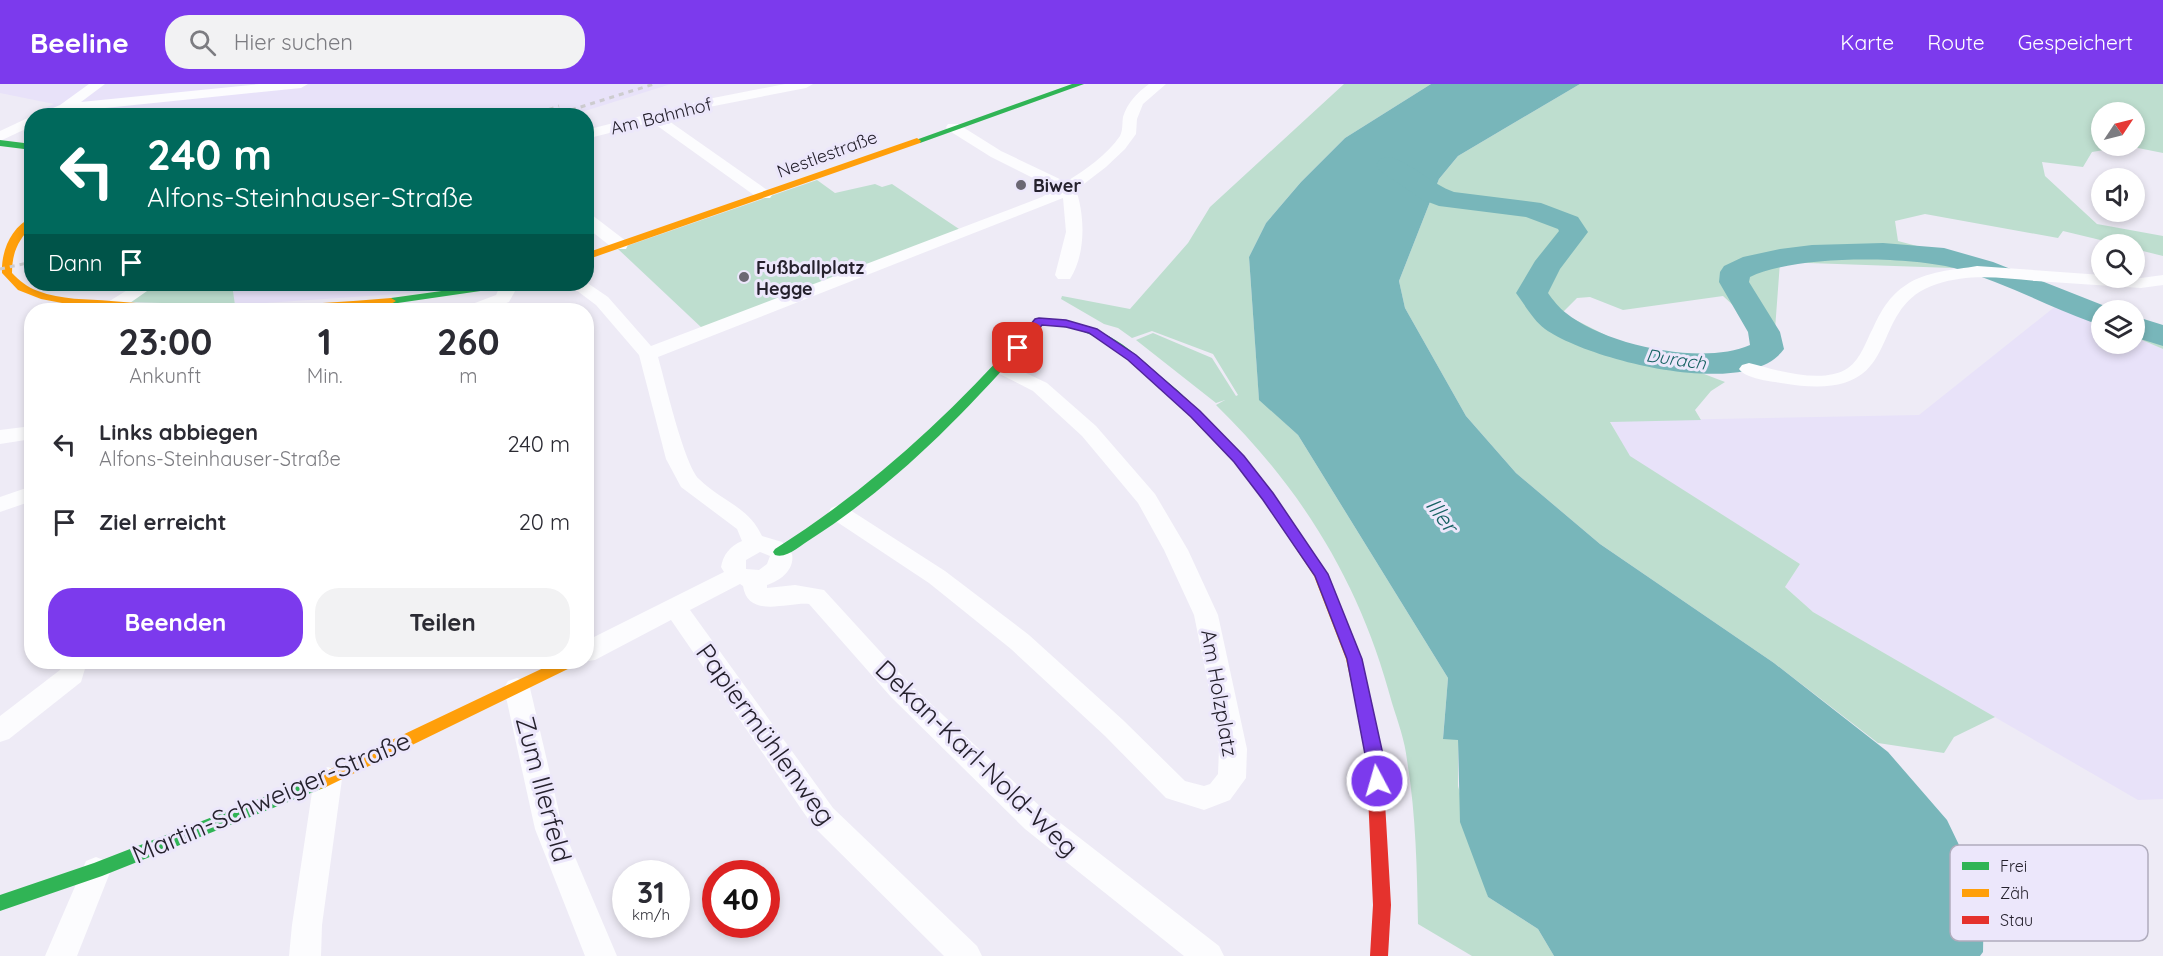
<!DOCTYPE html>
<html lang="de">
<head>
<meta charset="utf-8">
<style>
	body { margin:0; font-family:Quicksand,sans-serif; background:#f2f2f3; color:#2b2b33; height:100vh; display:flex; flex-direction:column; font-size:22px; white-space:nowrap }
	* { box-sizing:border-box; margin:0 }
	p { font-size:20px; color:#7c7c81 }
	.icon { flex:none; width:33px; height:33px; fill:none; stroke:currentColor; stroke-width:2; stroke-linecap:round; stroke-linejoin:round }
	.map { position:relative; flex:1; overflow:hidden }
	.drawer { position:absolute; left:24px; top:219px; width:570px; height:366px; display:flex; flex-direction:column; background:#fff; border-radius:24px; box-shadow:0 3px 9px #0003 }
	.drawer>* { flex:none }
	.hud { position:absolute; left:24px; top:24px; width:570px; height:183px; border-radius:24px; box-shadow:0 3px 9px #0003; background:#00695c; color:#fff; overflow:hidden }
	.needle { width:39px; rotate:55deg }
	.controls { position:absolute; left:2091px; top:18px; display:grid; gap:12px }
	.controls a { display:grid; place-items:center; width:54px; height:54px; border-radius:50%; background:#fff; box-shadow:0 3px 9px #0003; font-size:30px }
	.speed { position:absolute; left:612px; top:776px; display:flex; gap:12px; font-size:30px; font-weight:700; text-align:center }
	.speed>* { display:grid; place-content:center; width:78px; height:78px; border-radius:50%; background:#fff; box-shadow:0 3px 9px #0003; line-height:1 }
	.speed small { font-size:15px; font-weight:400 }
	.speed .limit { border:9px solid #d22; background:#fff; color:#111 }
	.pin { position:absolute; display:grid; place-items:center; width:51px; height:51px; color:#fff; margin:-26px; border-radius:12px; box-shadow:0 3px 9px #0006 }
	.me { position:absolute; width:66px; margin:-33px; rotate:354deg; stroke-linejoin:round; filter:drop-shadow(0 0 4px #0008) }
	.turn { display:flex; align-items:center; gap:21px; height:126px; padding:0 24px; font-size:27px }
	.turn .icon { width:78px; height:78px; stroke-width:2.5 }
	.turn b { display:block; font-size:42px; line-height:51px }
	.then { display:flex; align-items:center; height:57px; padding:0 24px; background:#0003; gap:12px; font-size:22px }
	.eta { display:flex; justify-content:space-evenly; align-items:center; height:102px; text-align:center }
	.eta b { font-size:36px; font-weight:700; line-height:42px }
	.action { display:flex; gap:12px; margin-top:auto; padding:12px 24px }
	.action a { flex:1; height:69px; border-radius:24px; background:#7c3aed; color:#fff; font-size:24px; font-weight:700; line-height:69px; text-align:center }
	.action a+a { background:#f2f2f3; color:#2b2b33 }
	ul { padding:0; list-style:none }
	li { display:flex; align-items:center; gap:18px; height:78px; padding:0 24px }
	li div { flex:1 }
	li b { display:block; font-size:22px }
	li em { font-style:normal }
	header { display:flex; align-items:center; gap:36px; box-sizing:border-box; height:84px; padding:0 30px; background:#7c3aed; color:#fff }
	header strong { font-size:28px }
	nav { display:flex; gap:33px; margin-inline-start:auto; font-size:21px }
	.search { width:420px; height:54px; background:#f2f2f3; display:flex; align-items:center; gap:15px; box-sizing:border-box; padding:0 21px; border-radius:24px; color:#7c7c81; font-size:22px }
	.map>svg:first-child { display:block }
	.built { fill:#e8e2f9 }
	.green { fill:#bedecf; fill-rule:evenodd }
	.water { fill:#78b6ba }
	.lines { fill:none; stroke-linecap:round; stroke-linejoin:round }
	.river { fill:#78b6ba; fill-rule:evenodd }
	.street { fill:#fcfcfe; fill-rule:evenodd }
	.fast { fill:#30b455; fill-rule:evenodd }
	.slow { fill:#ff9f0a; fill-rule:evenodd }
	.jam { fill:#e5322d; fill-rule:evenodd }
	.rail { stroke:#cdcccf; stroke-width:3; stroke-dasharray:5 5; stroke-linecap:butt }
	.shaded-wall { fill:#9a9696 }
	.route { fill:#7c3aed; stroke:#51269a; stroke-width:1.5 }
	.poi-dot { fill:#6b6873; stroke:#ece7fb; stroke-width:2 }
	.labels { text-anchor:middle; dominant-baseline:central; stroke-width:6; stroke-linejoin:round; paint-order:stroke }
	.far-street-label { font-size:18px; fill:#25212d; stroke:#ece7fb }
	.far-poi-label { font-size:18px; font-weight:bold; fill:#25212d; stroke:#ece7fb; text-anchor:start }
	.far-water-label { font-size:18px; font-style:italic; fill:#166162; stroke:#ece7fb }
	.street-label { font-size:21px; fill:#25212d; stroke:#ece7fb }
	.water-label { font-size:22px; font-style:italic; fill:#166162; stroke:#ece7fb }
	.near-street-label { font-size:26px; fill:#25212d; stroke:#ece7fb }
	.key { fill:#ece7fb; stroke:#b0acbd; stroke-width:1.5 }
	.key-label { font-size:16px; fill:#25212d }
</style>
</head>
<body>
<header>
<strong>Beeline</strong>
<div class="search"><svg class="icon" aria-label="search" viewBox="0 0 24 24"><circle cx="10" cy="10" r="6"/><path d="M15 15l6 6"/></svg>Hier suchen</div>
<nav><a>Karte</a><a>Route</a><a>Gespeichert</a></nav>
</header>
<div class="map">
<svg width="2163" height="872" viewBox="0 0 2163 872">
	<rect width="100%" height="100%" fill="#eeebf6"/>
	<path class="built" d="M0,0H671L569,32H46L33,29L54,20L0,9Z
		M232,200H482L471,205L235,221Z
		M2057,221L2101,239L2102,260H2134L2135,253L2163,265V715L2138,716L1813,528L1785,503L1800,480L1629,372L1610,337L1919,331Z"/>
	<path class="green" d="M1344,0H1431L1345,54L1301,98L1266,139L1249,173L1259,315L1298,351L1448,594L1443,654L1458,655V702L1488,813L1538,845L1554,872H1472L1418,840C1417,785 1416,731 1407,676C1405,657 1398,638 1392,619C1361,501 1303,406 1216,321L1225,316L1216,319L1136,256L1153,249L1212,274L1236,312L1238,311L1213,270L1152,247L1132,254L1118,244L1104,240L1061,215L1062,212L1130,225L1188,159L1210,123Z
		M1580,0H2163V69L2128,62L2092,68L2083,83L2042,78L2045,92L2097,140L2163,152V172L2135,165L2134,160H2117L2063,147L2058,154L1925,130L1895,137L1898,157L1989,181L1952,184L1780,178L1774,259L1723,212L1623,226L1590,213L1577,214L1562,229L1615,256L1725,298L1711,307L1695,326L1701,336L1610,338L1630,372L1800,480L1785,503L1813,528L1995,633L1954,653L1944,669L1878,659L1774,579L1600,460L1516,389L1466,332L1405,224L1399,197L1439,95L1458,72ZM2102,28H2134V62H2102Z
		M817,96L835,109L875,100L882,103L892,100L962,147L703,245L618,165Z
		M153,200H232L235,221L125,218Z
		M2073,212L2109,226H2102L2101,239L2057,221Z
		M2135,236L2163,248V265L2135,253Z"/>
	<path class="water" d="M1431,0H1580L1458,72L1439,95L1399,197L1405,224L1466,332L1516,389L1600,460L1774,579L1888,668L1947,736L1984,813L1983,868L1980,872H1554L1538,845L1488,813L1460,738L1458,656L1443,655L1448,594L1298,351L1259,316L1249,173L1266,139L1301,98L1345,54Z"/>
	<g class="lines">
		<path class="river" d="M1389,73C1413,79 1431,100 1454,108L1541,119L1578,133L1588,148L1560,185L1548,209C1553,216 1559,224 1566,229C1605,261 1703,282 1750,261L1748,248L1719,198L1720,188L1724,182L1743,173L1780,165L1812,161L1883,159L1944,164L1993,178L2115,226H2102V240L2091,238C2045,221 2001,197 1954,184C1905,172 1796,171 1750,193L1749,198L1780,248L1784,265C1748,317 1588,276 1545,245C1533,236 1525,221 1516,209L1535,177L1559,147L1558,145L1526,133L1439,122L1423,116L1380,87L1376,81L1380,75Z
			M2134,232L2163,241V262L2134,253Z"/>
		<path class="street" d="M89,0H105L81,18L260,0H308L301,4L66,28L56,32H34L60,21Z
			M785,0H813L806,4L709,23L666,35L770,108L772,111L770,114H758L652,38L586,55V46L708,15Z
			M1149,0H1166L1143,20L1137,35L1136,50L1125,65L1106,83L1076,106C1085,132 1086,170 1070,195H1058L1055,191L1066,148L1063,114L658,273C665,297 684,380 699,395C721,417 748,422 762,452L782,458L792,470C795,486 780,497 767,501V504L795,501L824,506L909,599L1045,727L1219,862L1224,872H1184L1025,745L891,613L809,520C787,518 748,535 743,502L740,500L690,526L833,724L977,862L982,872H944L813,742L671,536L595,576L582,578H586V557L724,488L721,483C723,471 730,462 742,457L737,445L681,403L666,375L639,271L596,221L568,200L586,198L608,213L651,262L1042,113L1055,105L991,73L948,46L946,43L948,40H958L1001,67L1066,98C1085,86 1107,71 1120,52C1123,46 1122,40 1123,33C1127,19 1138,8 1149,0ZM760,468L770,472L767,480L759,486L746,485V476Z
			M32,32V42L0,57V47Z
			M586,129L592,131L626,157L628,161L626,165H614L586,143Z
			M1977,182L2102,191V194H2141L2163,191V201L2141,204C2106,202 2071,199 2036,197C2003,194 1970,189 1937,200C1860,224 1914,322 1781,299C1770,297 1746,295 1739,285L1742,281L1749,279C1776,286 1823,301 1848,284C1861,275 1866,257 1873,244C1880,228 1890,211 1906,201C1926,187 1954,186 1977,182Z
			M137,200H157L120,226H108L105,222L108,218Z
			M501,200H519L509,218L488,226H464L467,222L496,211Z
			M1001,277L1047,299L1096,342L1155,410L1188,466L1218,531L1247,665L1246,694L1230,716L1204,726L1166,714L1105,652L1011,565L929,499L831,434L828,429L831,424L839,421L847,424L945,487L1029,551L1123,636L1185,697L1204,702L1210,700L1218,690L1219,665L1210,610L1194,531L1164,466L1138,419L1082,352L1033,307L994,287L991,283L994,279Z
			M32,342V355L0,360V346Z
			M32,402V417L0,428V413Z
			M63,578H87L81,598L9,655L0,658V632L60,586Z
			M517,594L526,597L530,604L563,745L617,872H585L535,745L504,604L508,597Z
			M328,683L338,687L342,695L322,841L321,872H289L292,841L314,695L318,687Z
			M96,773L106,777L111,786L77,872H45L86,777Z"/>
		<path class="fast" d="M1072,0H1084L920,59L913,57Z
			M0,56L32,60V66L0,62Z
			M492,200H513L508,203L391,220L386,217L391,214Z
			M1039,234C1096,240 1115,251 1157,289C1167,298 1180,307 1188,317L1186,320H1178C1149,295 1120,261 1084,248C1071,243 1056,242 1042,241C974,320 900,398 811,455C801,461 787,475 775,471L773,468L775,465C875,402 958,323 1035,235Z
			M320,691L326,693L328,698L326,703L102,792L0,827V811L94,779Z"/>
		<path class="slow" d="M917,54L921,57L920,59L586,176V169Z
			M32,133V142C18,156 12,169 12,189C20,197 27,203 38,207C61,216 87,215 111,217C204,226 298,222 391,214L396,217L391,220L306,226H135L62,219L41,215L18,206L2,189C1,167 11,143 32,133Z
			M1182,313L1186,314L1244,372L1273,409L1328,491L1362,575L1382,667L1380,672L1374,674L1368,672L1366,667L1346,575L1314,492L1263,415L1234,378L1178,320L1176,317L1178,314Z
			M556,578H577L574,582L326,703L320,705L314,703L312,698L314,693Z"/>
		<path class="jam" d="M1374,660L1380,662L1382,667L1391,821L1388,872H1370L1373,821L1366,667L1368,662Z"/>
		<path class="rail" d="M530,32L559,22
			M552,32L654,0
			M0,185L32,178"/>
	</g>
	<path class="shaded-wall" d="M586,306L590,316L586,317Z"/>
	<path class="route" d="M1039,234L1066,236L1097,245L1136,271L1200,327L1244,372L1273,409L1328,490L1362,575L1384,675L1386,697L1383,702L1377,704L1371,702L1347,575L1315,492L1263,416L1234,378L1191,333L1128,276L1089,249L1066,243L1042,241L1022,266H1014V261L1035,235Z"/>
	<g class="poi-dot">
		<circle cx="1021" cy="101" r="6"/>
		<circle cx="744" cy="193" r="6"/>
	</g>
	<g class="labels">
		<g class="far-street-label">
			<text transform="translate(661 32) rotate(-14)">Am Bahnhof</text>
			<text transform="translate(827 70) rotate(-20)">Nestlestraße</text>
		</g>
		<g class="far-poi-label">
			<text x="1033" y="101">Biwer</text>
			<text x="756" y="183">Fußballplatz<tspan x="756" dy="21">Hegge</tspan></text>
		</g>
		<g class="far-water-label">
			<text transform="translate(1676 275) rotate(8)">Durach</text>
		</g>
		<g class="street-label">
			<text transform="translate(1220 609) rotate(80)">Am Holzplatz</text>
		</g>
		<g class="water-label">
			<text transform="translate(1442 431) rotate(53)">Iller</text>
		</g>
		<g class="near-street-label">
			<text transform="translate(766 650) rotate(54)">Papiermühlenweg</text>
			<text transform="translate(977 674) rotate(44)">Dekan-Karl-Nold-Weg</text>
			<text transform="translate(544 705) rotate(75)">Zum Illerfeld</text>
			<text transform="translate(271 713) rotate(-23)">Martin-Schweiger-Straße</text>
		</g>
	</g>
	<rect x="1950" y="761" width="198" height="96" rx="9" class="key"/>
	<rect x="1962" y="778" width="27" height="8" fill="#30b455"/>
	<rect x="1962" y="805" width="27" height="8" fill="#ff9f0a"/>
	<rect x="1962" y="832" width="27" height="8" fill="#e5322d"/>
	<g class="key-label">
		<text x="2000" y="788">Frei</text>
		<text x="2000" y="815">Zäh</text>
		<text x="2000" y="842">Stau</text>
	</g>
</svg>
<div class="controls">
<a><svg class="needle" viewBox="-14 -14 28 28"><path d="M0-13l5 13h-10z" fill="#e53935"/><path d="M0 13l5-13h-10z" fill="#7c7c81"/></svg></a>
<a><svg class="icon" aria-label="sound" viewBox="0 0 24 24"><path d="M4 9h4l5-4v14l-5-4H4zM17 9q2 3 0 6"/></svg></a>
<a><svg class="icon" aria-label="search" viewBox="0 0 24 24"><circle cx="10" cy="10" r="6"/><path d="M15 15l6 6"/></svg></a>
<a><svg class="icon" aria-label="layers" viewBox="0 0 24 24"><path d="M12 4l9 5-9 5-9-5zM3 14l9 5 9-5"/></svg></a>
</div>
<div class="speed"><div>31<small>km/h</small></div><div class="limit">40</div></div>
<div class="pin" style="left:1018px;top:264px;background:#d93025"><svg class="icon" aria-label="arrive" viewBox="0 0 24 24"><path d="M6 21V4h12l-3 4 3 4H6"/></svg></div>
<svg class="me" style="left:1377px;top:697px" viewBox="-20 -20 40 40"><circle r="17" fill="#7c3aed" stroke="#fff" stroke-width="3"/><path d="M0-11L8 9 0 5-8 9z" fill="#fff"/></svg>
<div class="hud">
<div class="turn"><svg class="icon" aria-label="left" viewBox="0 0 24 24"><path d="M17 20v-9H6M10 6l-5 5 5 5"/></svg><div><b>240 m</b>Alfons-Steinhauser-Straße</div></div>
<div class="then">Dann<svg class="icon" aria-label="arrive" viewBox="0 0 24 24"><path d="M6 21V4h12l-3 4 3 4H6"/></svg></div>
</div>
<section class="drawer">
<div class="eta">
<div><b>23:00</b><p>Ankunft</p></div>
<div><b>1</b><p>Min.</p></div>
<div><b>260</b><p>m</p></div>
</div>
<ul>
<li><svg class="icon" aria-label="left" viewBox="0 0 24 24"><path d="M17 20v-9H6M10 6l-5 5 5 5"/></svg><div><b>Links abbiegen</b><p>Alfons-Steinhauser-Straße</p></div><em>240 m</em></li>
<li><svg class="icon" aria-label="arrive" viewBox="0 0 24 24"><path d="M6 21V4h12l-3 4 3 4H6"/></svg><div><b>Ziel erreicht</b></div><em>20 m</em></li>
</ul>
<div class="action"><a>Beenden</a><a>Teilen</a></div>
</section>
</div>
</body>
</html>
